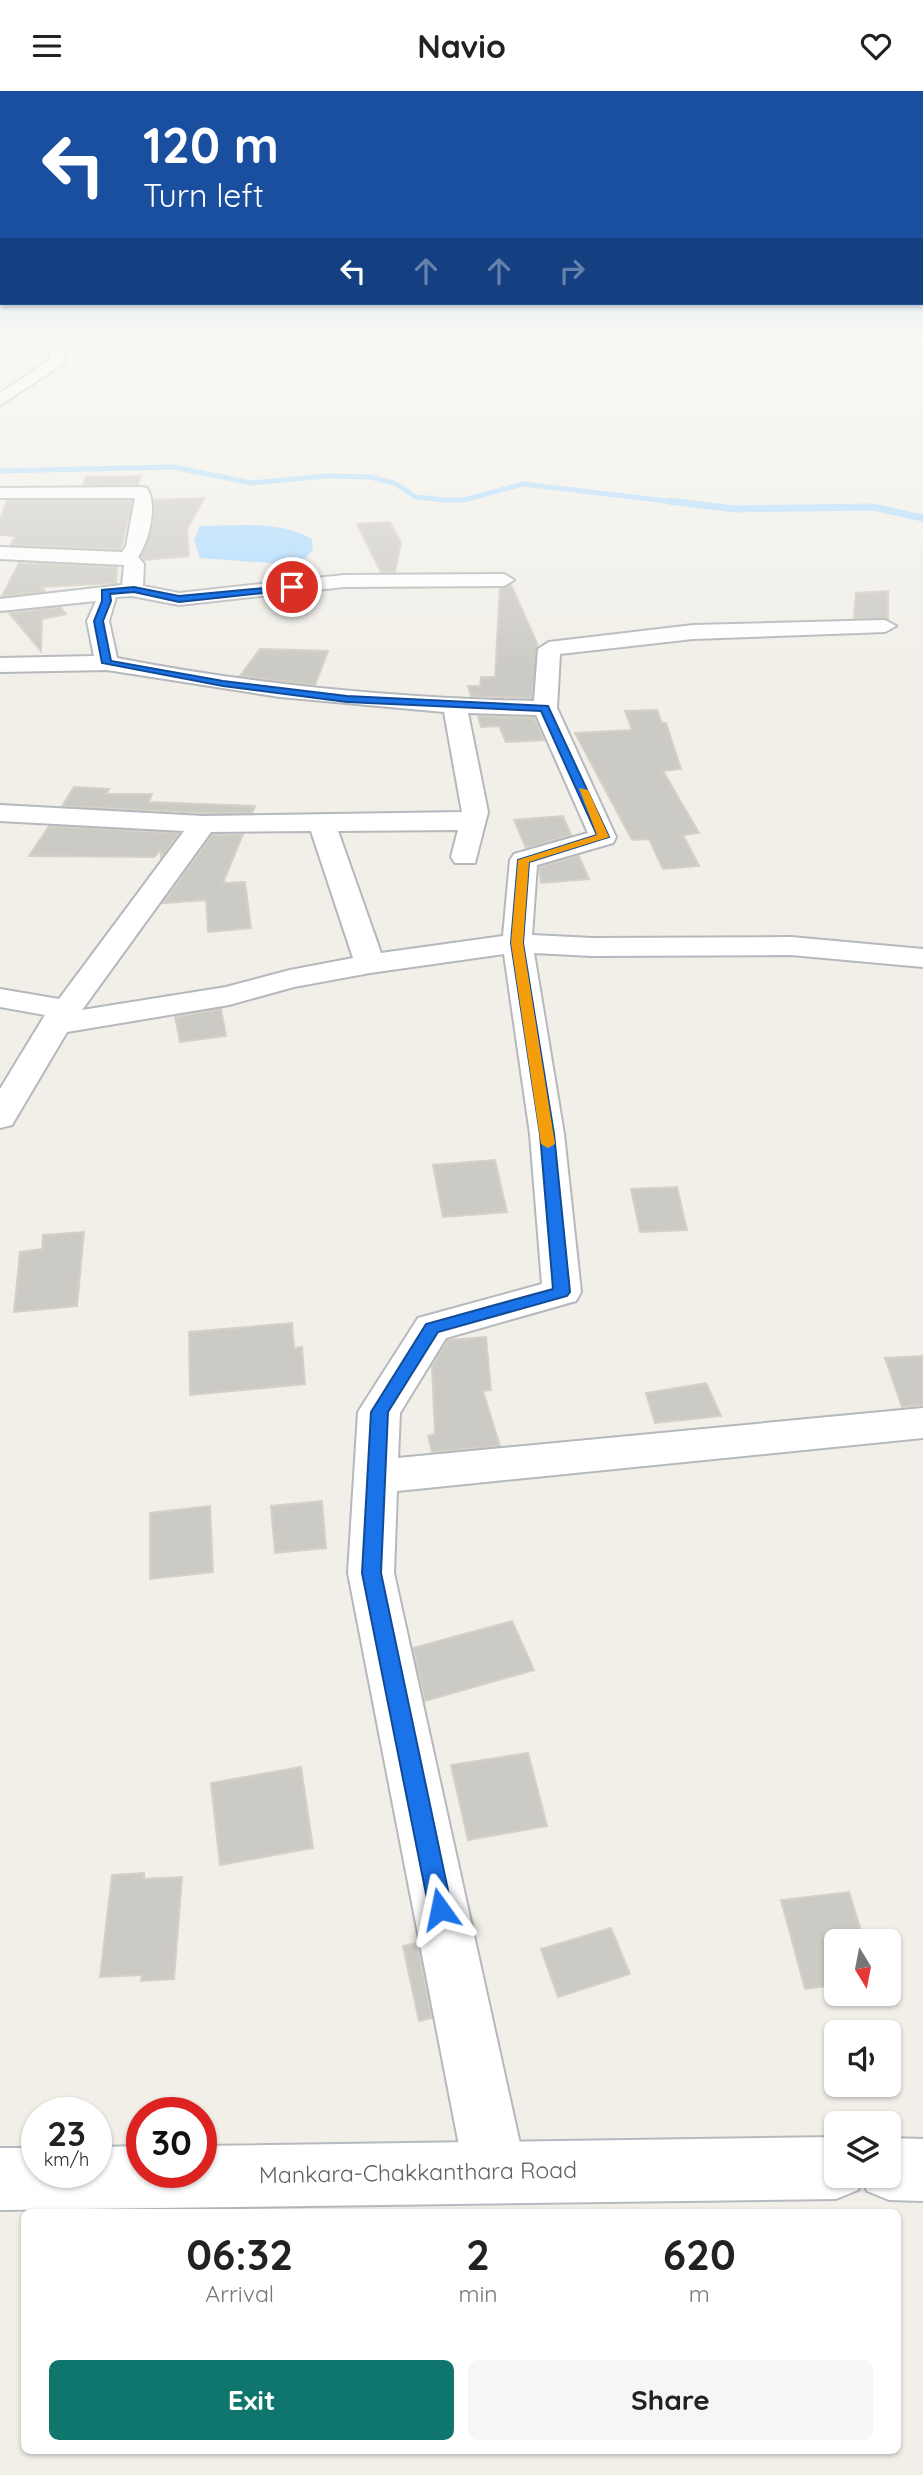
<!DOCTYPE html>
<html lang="en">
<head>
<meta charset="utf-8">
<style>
	body { margin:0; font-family:Quicksand,sans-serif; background:#f6f6f6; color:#222; height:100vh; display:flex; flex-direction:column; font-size:26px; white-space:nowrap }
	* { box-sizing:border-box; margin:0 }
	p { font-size:23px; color:#767676 }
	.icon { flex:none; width:38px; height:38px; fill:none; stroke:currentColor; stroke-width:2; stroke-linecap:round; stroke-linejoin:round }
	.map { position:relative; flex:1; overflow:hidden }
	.sheet { position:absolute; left:21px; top:2118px; width:880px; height:245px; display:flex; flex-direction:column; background:#fff; border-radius:10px; box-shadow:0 2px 5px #0004 }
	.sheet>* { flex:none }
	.hud { position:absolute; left:0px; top:0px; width:924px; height:214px; box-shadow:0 2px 5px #0004; background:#1a4fa0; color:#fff; overflow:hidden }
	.needle { width:46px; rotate:170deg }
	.tools { position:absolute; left:824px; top:1838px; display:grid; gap:14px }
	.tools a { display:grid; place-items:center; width:77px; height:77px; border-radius:10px; background:#fff; box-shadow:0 2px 5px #0004; font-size:35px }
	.speed { position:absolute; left:21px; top:2006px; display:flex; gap:14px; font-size:35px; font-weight:700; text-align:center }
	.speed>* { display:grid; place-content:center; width:91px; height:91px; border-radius:50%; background:#fff; box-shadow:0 2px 5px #0004; line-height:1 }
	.speed small { font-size:18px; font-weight:400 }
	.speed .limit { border:10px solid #d22; background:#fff; color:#111 }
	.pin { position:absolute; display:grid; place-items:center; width:60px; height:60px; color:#fff; margin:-30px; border:4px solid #fff; border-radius:50%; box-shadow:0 2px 7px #0007 }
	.me { position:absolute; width:77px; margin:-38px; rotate:348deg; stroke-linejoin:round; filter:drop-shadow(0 0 5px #0008) }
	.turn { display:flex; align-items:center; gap:24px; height:147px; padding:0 28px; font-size:32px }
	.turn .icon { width:91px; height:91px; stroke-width:2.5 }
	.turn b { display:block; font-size:49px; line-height:60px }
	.lanes { display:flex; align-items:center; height:66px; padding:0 28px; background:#0003; justify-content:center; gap:35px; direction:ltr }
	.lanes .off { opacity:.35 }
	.eta { display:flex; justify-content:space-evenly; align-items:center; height:119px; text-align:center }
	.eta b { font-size:42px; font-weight:700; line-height:49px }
	.button { display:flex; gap:14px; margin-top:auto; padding:14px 28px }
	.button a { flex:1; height:80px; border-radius:10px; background:#0f766e; color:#fff; font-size:28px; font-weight:700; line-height:80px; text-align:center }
	.button a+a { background:#f6f6f6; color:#222 }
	header { display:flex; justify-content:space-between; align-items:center; height:91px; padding:0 28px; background:#fff; font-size:32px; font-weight:700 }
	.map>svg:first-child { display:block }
	.water { fill:#aadaff }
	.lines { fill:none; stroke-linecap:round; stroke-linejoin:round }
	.stream-far1 { stroke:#aadaff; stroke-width:5 }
	.stream { stroke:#aadaff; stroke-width:7 }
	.building { fill:#cccac5; stroke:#d6d1c6; stroke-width:2 }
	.minor-casing { stroke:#b5b8bc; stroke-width:4 }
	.secondary-casing { stroke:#b6babf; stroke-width:4 }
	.minor { fill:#fff; fill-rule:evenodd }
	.secondary { fill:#fff; fill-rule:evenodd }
	.route { fill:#1a73e8; stroke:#114b97; stroke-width:2 }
	.slow { fill:#f59e0b }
	.labels { text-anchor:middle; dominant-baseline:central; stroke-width:6; stroke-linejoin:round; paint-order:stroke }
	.near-street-label { font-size:23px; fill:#5f6368; stroke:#fff }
</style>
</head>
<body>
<header><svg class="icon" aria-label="menu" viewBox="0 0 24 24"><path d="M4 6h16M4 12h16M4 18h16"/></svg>Navio<svg class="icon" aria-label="heart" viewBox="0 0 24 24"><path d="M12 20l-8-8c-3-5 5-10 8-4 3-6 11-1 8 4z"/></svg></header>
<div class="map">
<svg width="923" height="2384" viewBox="0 0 923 2384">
	<rect width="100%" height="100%" fill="#f1efe8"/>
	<path class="water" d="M200,435C237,435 279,429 312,448L313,459L299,474L200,467L194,449Z"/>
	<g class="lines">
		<path class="stream-far1" d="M0,380L173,376L252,392L327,385L370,386L394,392L416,406L445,409H464L523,393L684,412"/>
		<path class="stream" d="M669,410L734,418L873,416L923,427"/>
	</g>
	<path class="building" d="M141,385L138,393L83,394L86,386Z
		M204,407L187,438L189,465L144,469L141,466L153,432L154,409Z
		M7,410H132L121,458L11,454L15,445L0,444V428Z
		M390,431L401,452L395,481H381L357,433Z
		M19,472L117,476L116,492L41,496L45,500L2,505Z
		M511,494L538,555L532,607L471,605L468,595H480L481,586H495L500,498Z
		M888,500V528L854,527L856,502Z
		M60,516L66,523L42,528L41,560L9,522Z
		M260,558L299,559L328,560L315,594L240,585Z
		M657,619L662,632H666L681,678L663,680L699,742L683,744L699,775L663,778L649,748L632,749L575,642L632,639L625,620Z
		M478,625L534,627L544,649L506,651L499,635L481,636Z
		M74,696L109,698L106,703H152L149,711L255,715L252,722H203L62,715Z
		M563,725L571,744L526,757L514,729Z
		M49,735L179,742L161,767V759L154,766L29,765Z
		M243,743L223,792L245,791L251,837L208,841L206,809L163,812L212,744Z
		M579,765L589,788L541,792L539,776Z
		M221,918L226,945L180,951L175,926Z
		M495,1069L507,1121L443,1126L433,1074Z
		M677,1096L687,1139L640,1141L631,1098Z
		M84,1141L77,1215L14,1221L20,1161L42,1158L43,1144Z
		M292,1232L294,1257L302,1256L305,1293L190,1304L189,1241Z
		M486,1246L491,1299L483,1300L500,1355L432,1361L428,1345L435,1343L432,1275L448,1249Z
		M923,1265V1314L902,1316L885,1267Z
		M706,1292L721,1325L655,1332L646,1302Z
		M322,1410L326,1457L275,1462L271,1415Z
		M210,1415L213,1481L150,1488V1422Z
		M512,1530L534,1579L425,1610L413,1557Z
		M528,1662L547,1735L468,1749L451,1674Z
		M301,1676L313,1757L220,1774L211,1692Z
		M144,1782V1788L182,1786L174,1888L141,1890L142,1884L100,1886L112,1784Z
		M849,1801L864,1850H836V1894L805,1898L781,1809Z
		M611,1837L630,1883L558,1906L541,1858Z
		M417,1852L432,1927L419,1930L403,1855Z"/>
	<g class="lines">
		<defs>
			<path id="minor" d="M48,246H71L61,251L65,270L63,273L0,314V302L50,269Z
				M141,396L147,397C158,414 149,450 138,466L144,473L143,495L179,502L344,484L504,483L514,489L504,495L344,496L179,514L132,505L116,506L109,530L117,567C255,594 394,607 534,610L538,558L549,551L693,534L885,529L896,535L885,541L693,548L560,563L557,617L616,746L613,752L537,774L532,844L592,847L791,846L923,858V876L791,864L592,865L534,862L564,1043L581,1201L576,1210L446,1247L400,1322L398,1367L923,1317V1347L397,1400L394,1482L526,2080L517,2102L495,2111L473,2102L464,2080L348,1482L358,1321L418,1227L542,1193L530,1043L504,863L370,882L294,896L229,914L67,941L12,1034L0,1037V998L45,924L0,916V898L59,908L184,740L0,730V714L203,725L462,721L444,621L280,606L107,579L0,581V567L94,565L87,530L96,510L0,520V508L122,494L124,474L0,468V456L122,461L126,455L135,407H0V397ZM468,622L536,624L588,742L514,763L510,769L503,845L381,862L338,740L458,739L451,766L455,772H475L488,721ZM311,740L353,867L290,879L226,896L82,919L211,741Z"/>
			<path id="secondary" d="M836,2046V2084H889V2047L923,2048V2110L889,2109L867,2100L862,2088L858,2099L836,2108L0,2119V2057H37V2081H96V2056L142,2055V2081H201V2055Z"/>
		</defs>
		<use href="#minor" class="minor-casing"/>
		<use href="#secondary" class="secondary-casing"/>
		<use href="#minor" class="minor"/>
		<use href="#secondary" class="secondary"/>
	</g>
	<linearGradient id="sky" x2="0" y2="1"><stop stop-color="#8fc3f1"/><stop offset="0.42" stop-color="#f9f8f5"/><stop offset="1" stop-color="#f9f8f5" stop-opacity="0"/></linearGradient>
	<rect width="923" height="579" fill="url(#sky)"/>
	<path class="route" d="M295,494L292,499L179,511L134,501L110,503L111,510L103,530L111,570L223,590L347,605L548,615L609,746L529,771L523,852L554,1043L570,1201L567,1205L438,1241L388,1321L381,1482L452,1818L448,1825L440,1828L432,1825L429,1818L362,1482L371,1321L426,1233L553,1198L540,1043L511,852L518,769L597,744L541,620L347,611L223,595L102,572L94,530L102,510V499L134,496L179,505Z"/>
	<path class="slow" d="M579,697L588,699L609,746L529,771L523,852L555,1053L548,1057L541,1053L511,852L518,769L597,744Z"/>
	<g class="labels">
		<g class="near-street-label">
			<text transform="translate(418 2081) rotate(-1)">Mankara-Chakkanthara Road</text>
		</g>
	</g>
</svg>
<div class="tools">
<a><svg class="needle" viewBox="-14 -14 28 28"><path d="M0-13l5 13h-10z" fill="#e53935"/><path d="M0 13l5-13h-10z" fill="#767676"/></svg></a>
<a><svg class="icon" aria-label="sound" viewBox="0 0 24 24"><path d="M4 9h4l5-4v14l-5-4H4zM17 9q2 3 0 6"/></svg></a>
<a><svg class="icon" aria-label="layers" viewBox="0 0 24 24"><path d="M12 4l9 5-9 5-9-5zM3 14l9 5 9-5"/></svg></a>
</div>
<div class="speed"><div>23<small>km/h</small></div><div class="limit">30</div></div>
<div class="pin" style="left:292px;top:496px;background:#d93025"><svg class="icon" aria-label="arrive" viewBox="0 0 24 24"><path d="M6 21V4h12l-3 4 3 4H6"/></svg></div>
<svg class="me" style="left:440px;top:1818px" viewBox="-20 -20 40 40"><path d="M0-17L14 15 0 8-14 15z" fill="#1a73e8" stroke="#fff" stroke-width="4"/></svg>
<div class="hud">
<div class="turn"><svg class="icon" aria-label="left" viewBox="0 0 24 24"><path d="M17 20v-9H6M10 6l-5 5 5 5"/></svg><div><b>120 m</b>Turn left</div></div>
<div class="lanes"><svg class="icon" aria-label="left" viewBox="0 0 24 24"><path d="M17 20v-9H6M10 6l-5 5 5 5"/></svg><svg class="icon off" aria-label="ahead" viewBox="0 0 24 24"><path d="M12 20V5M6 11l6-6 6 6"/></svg><svg class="icon off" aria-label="ahead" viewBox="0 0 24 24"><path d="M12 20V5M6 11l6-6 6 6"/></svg><svg class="icon off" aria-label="right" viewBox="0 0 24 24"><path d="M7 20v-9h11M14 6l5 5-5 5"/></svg></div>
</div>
<section class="sheet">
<div class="eta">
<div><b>06:32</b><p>Arrival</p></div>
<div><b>2</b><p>min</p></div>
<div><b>620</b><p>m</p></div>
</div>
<div class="button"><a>Exit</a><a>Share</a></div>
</section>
</div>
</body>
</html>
